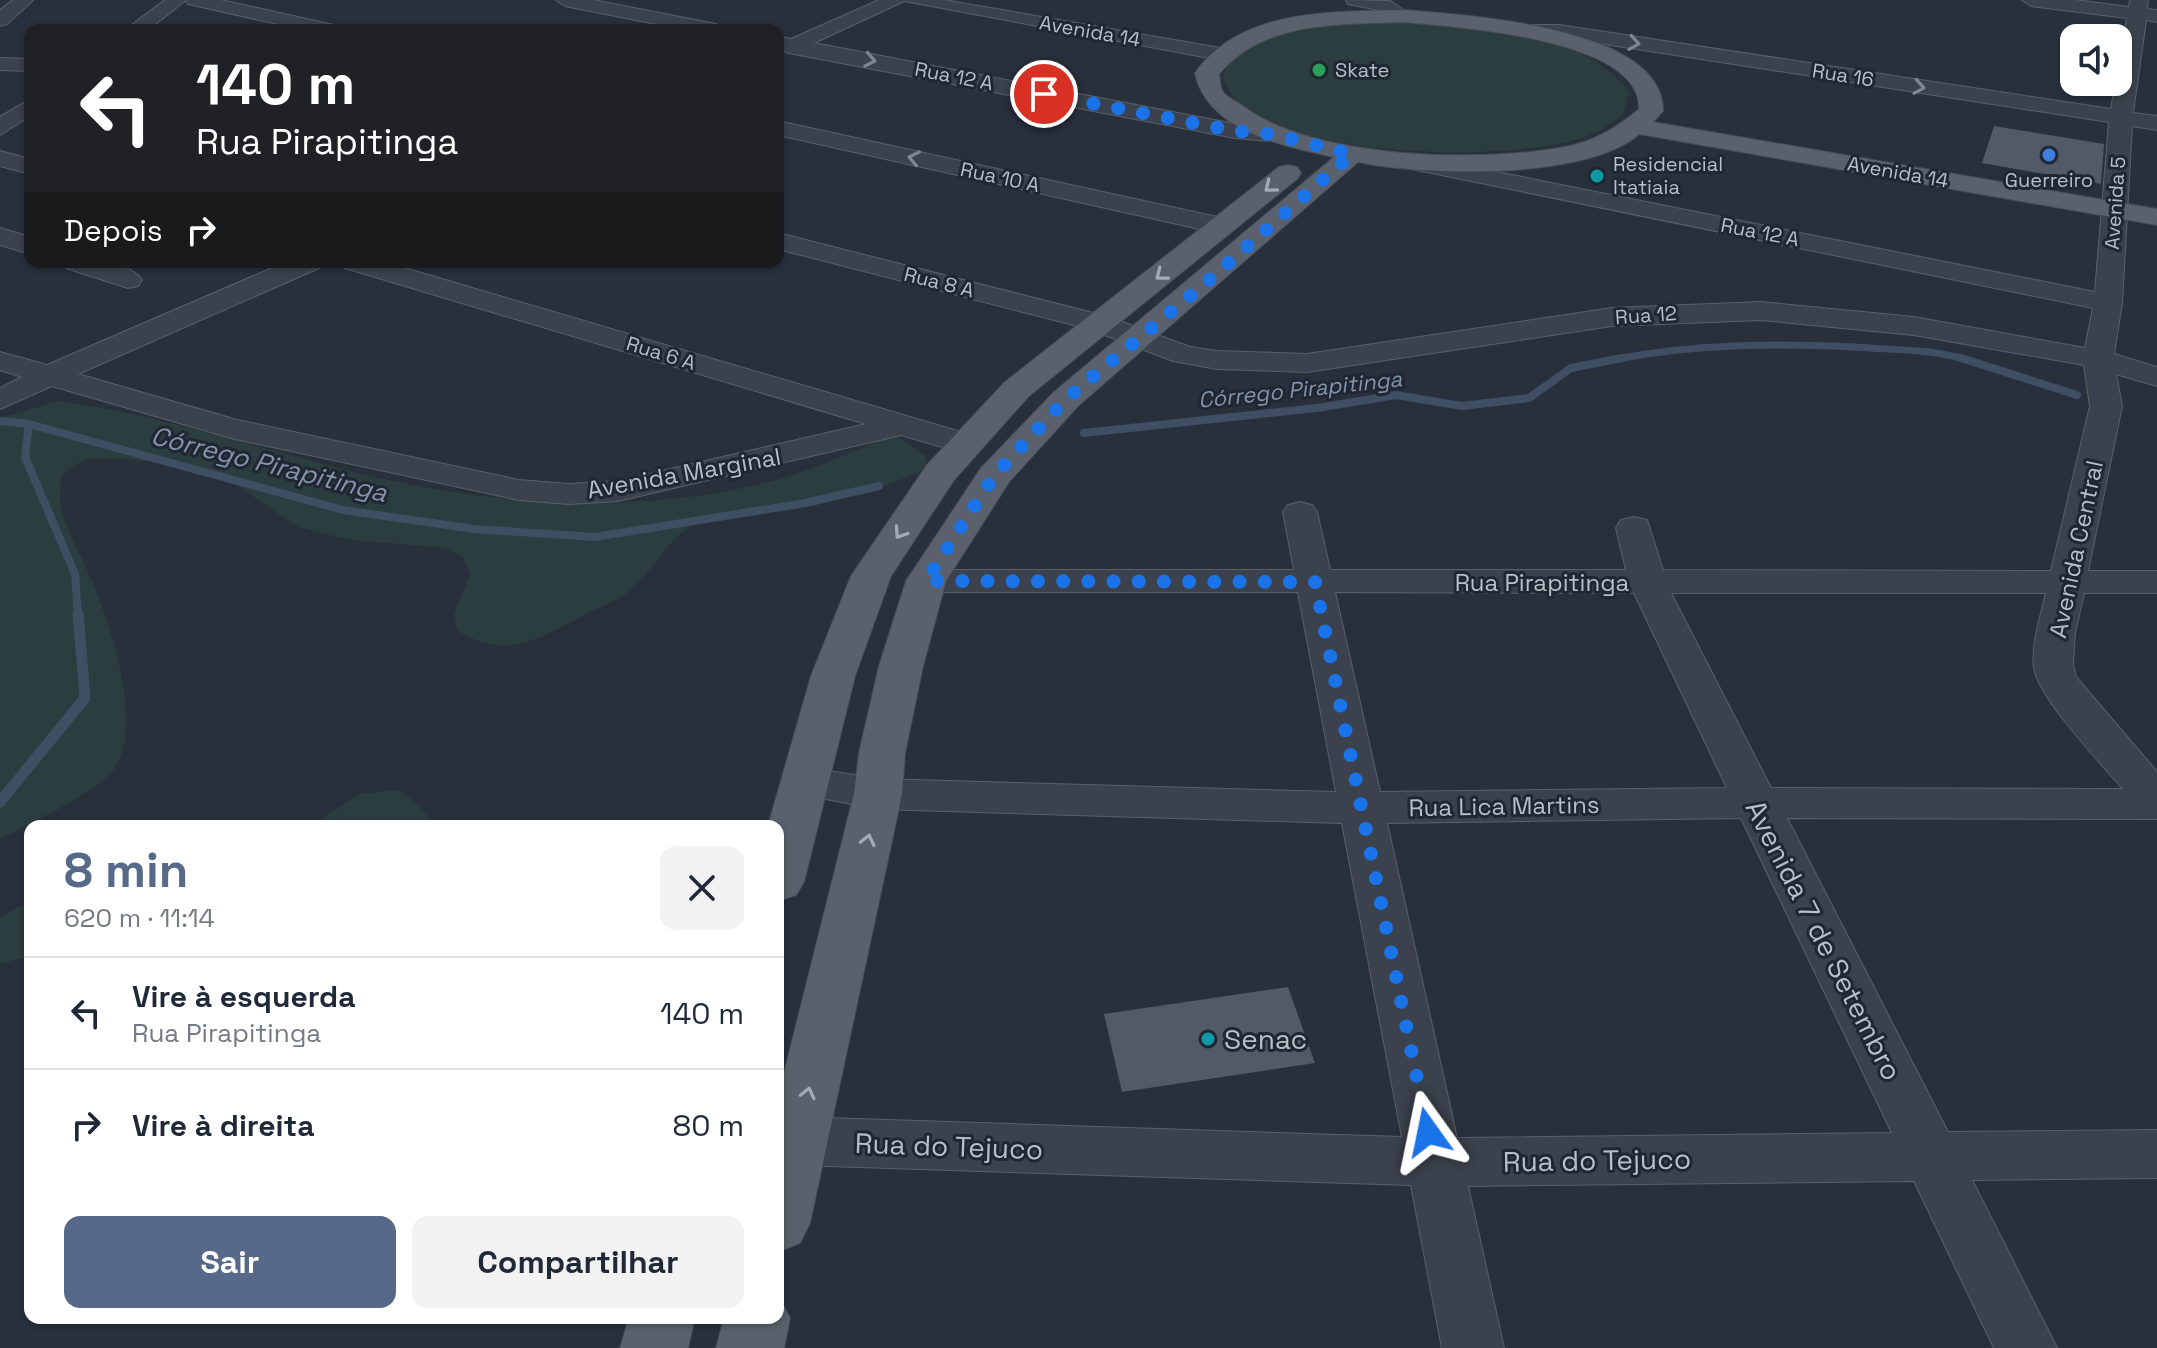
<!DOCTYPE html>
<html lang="pt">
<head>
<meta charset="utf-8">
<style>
	body { margin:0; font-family:"Space Grotesk",sans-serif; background:#f2f2f3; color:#1f2937; height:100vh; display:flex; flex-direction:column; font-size:30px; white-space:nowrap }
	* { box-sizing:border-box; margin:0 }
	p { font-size:26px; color:#747a83 }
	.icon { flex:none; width:44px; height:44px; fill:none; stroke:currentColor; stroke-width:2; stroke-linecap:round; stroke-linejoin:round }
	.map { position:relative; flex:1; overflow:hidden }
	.details { position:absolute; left:24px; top:820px; width:760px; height:504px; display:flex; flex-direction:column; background:#fff; border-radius:16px; box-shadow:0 2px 6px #0004 }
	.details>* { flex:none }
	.top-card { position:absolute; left:24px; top:24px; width:760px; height:244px; border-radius:16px; box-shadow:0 2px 6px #0004; background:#202124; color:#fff; overflow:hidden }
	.controls { position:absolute; left:2060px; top:24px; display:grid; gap:16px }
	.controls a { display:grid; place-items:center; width:72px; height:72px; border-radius:16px; background:#fff; box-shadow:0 2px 6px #0004; font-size:40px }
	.pin { position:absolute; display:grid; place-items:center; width:68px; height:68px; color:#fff; margin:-34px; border:4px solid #fff; border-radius:50%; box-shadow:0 2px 8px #0007 }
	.me { position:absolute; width:88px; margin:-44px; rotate:348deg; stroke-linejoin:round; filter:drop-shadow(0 0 6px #0008) }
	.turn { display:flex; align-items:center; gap:28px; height:168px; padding:0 40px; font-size:36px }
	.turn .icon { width:104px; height:104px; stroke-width:2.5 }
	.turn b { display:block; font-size:56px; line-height:68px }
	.then { display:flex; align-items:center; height:76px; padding:0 40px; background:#0003; gap:16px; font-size:30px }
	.round { display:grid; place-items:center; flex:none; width:84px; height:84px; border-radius:16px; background:#f2f2f3 }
	.summary { display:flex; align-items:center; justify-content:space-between; height:136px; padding:0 40px }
	h1 { font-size:48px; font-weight:700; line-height:60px; color:#566988 }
	.cta { display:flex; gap:16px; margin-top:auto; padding:16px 40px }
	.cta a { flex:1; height:92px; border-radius:16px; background:#566988; color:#fff; font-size:32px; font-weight:700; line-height:92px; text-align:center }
	.cta a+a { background:#f2f2f3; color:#1f2937 }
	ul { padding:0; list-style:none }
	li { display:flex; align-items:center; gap:24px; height:112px; padding:0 40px; border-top:2px solid #e0e1e3 }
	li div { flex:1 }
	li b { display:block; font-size:30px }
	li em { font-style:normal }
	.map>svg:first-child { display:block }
	.green { fill:#2b3d3e }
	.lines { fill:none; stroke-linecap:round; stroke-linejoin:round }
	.stream-far2 { stroke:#404e63; stroke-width:7 }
	.stream-far1 { stroke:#404e63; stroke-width:8 }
	.stream { stroke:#404e63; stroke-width:11 }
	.building { fill:#525a67 }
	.minor-casing { stroke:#5a606a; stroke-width:2 }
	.major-casing { stroke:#454b56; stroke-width:2 }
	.minor { fill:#3c424d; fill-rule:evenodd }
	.major { fill:#5a616c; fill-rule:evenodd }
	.oneway { stroke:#808690 }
	.oneway2 { stroke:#a5abb5 }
	.route { stroke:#1a73e8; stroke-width:14; stroke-dasharray:0 25.2 }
	.leisure-dot { fill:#2e9e5b; stroke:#212732; stroke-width:3 }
	.shop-dot { fill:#3f7fe0; stroke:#212732; stroke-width:3 }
	.culture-dot { fill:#0f9aa8; stroke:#212732; stroke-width:3 }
	.labels { text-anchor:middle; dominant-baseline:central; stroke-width:6; stroke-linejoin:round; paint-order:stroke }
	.far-street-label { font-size:20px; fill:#b8bec7; stroke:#212732 }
	.far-poi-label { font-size:20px; fill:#b8bec7; stroke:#212732; text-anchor:start }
	.far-water-label { font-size:22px; font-style:italic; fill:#8494ab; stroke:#212732 }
	.street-label { font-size:24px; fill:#b8bec7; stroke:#212732 }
	.water-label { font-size:26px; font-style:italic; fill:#8494ab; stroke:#212732 }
	.near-street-label { font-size:28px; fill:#b8bec7; stroke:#212732 }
	.near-poi-label { font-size:28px; fill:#b8bec7; stroke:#212732; text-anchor:start }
</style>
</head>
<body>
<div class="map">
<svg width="2157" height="1348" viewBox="0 0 2157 1348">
	<rect width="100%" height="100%" fill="#28303c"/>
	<path class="green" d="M1412,20C1486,29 1580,28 1629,92L1623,115C1613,121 1603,130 1592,134C1522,165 1285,159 1234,98C1229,92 1226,83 1222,76C1252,14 1353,24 1412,20Z
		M59,401C155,414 248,445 342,469C481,505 629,517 769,482C812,471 854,451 894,434L926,456V469C878,490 832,504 780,512C753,515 720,512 695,524C668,538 653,571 631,590C619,600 602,606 588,613C542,637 507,662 458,631L454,614L470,574L463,557L444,548L345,539L298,527L232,482L189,466L112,458L85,459L63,473C53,504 69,531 82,559C105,606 147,722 114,769C97,793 28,824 0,839V418Z
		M398,790L418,804L435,826H310L360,794Z
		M30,901V962L22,958L0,964V917Z"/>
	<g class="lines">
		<path class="stream-far2" d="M1611,360C1697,343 1783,343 1870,348C1903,350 1935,350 1967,360"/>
		<path class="stream-far1" d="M1961,358L2077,395
			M0,421L29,424L343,510L474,529L595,537L805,503L879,486
			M29,424L25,457L75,574L78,615
			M1084,433L1317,408L1396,395L1462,406L1529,398L1571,368L1622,358"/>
		<path class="stream" d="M0,802L85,698L78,613"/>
	</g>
	<path class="building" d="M1994,126L2104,144L2101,184L1982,163Z
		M1288,987L1315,1063L1122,1092L1104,1014Z"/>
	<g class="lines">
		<defs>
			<path id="minor" d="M13,0H33L7,24L0,26V10Z
				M165,0H221L338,26L341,30H305L188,4L186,0L148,30H125Z
				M556,0H593L716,24L726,30H687L565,6Z
				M879,0H944L1220,48L1230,54L1220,60L904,1L814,43L1235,124L1271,127L1282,134L1271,141L1235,138L789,53L778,48V36L791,39Z
				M1346,0L1390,1L1413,16L1403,22L1384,11L1348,4Z
				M2022,0H2075L2129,7L2130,0H2148L2147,9L2157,10V22L2146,20L2133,113L2157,116V130L2132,126L2122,303L2114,354L2157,367V386L2116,374L2122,406L2088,571H2157V593H2084L2075,633L2073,664L2076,677L2157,772V819L1787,818L1948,1132L2157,1130V1178L1972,1180L2057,1348H1994L1914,1181L1468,1186L1504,1348H1442L1411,1185L797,1165L778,1158V1124L797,1117L1402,1137L1342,823L878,809L790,792L783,782L790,772L805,767L878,779L1336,792L1298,592H926L913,589L907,581L913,573L926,570H1294L1283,512L1288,505L1300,502L1312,505L1317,512L1330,570H1626L1616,528L1621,520L1634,517L1647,520L1663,570L2051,571L2090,406L2084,365L1914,335L1761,320L1612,326L1307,372L1217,369L1173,361L1089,329L778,249V233L1109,317L1190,347L1217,351L1307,354L1612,308L1761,302L1914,317L2085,348L2093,308L1412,169L1400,162L1412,155L2095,292L2109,122L1559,37H1529L1519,31L1529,25H1559L2111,109L2127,18L2031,6ZM1335,592L1634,593L1727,788L1380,792ZM1671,593H2046C2041,616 2031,644 2034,667C2038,698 2101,763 2123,789L1771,788ZM1741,818L1892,1133L1457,1138L1387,823Z
				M0,58L30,59V71L0,70Z
				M30,99V116L0,135V117Z
				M778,121L1222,218L1235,226L1222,234L778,135Z
				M0,151L30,159V174L0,166Z
				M0,228L30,237V254L0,245Z
				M63,262C85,262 127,259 142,280L138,286L128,288L66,268Z
				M286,262H322L319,268L78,374L237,420L519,480L569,484L618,481L866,424L345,268L342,262H384L978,437L982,444L978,451L966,454L901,435L618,501L569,504L519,500L231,438L52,386L0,409V388L22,377L0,370V352L47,365Z"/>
			<path id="major" d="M1403,10C1464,15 1664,26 1663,111L1653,122L2157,209V225L1639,134C1588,180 1423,176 1358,162L1078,406L1009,482L946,581L923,666L905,753L902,794L810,1223L800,1243L778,1252V1097L854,794L859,753L879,666L906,581L981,468L1054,392L1334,157C1284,146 1207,131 1195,73C1241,8 1332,12 1403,10ZM1403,22C1454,27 1642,38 1639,109C1616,128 1594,142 1564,147C1481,163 1312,159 1243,106C1237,102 1227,97 1223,92C1220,87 1220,79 1219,74C1265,20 1338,25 1403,22Z
				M1288,165L1297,167L1301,173L1297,179L1029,396L954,480L891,576L855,676L804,882L796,895L778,901V826H768L811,676L851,576L927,465L1005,382L1279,167Z
				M778,1295L790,1318L784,1348H716L724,1318H778Z
				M629,1318H695L688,1348H620Z"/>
		</defs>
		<use href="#minor" class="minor-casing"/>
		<use href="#major" class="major-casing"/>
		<use href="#minor" class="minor"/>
		<use href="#major" class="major"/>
	</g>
	<defs><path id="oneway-chevron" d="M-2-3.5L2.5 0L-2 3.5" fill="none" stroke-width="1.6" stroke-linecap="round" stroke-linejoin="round" transform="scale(2)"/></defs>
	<g class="oneway">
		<use href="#oneway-chevron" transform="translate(1634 43) rotate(9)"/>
		<use href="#oneway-chevron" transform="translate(870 60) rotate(11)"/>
		<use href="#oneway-chevron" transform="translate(1919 87) rotate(9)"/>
		<use href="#oneway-chevron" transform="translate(914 158) rotate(-168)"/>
	</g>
	<g class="oneway2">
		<use href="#oneway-chevron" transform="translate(1270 187) rotate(141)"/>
		<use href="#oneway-chevron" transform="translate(1161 275) rotate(142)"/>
		<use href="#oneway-chevron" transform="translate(900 533) rotate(124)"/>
		<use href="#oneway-chevron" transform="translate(868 840) rotate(-77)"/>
		<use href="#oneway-chevron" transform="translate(808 1093) rotate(-77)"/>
	</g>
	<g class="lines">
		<path class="route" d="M1044,94L1235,131L1271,134L1352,154L1215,275L1066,399L994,476L926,581L1315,582L1428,1132"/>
	</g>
	<circle class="leisure-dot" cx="1319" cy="70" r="8"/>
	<circle class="shop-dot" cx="2049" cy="155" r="8"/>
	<g class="culture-dot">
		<circle cx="1597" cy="176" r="8"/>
		<circle cx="1208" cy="1039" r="8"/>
	</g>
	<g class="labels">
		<g class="far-street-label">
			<text transform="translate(1090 31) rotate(10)">Avenida 14</text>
			<text transform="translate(1843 75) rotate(9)">Rua 16</text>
			<text transform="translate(954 76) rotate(11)">Rua 12 A</text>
			<text transform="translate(1898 172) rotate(10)">Avenida 14</text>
			<text transform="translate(1000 177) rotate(12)">Rua 10 A</text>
			<text transform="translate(2115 203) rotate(-86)">Avenida 5</text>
			<text transform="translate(1760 232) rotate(11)">Rua 12 A</text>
			<text transform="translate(939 282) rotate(14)">Rua 8 A</text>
			<text transform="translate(1646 315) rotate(-4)">Rua 12</text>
			<text transform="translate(661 353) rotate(17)">Rua 6 A</text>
		</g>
		<g class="far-poi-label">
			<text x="1335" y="70">Skate</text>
			<text x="1613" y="164">Residencial<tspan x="1613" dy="23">Itatiaia</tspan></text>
			<text x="2049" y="180" text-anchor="middle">Guerreiro</text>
		</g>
		<g class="far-water-label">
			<text transform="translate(1300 389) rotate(-6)">Córrego Pirapitinga</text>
		</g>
		<g class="street-label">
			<text transform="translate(684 473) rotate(-10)">Avenida Marginal</text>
			<text transform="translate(2076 549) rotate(-78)">Avenida Central</text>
			<text x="1542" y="582">Rua Pirapitinga</text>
			<text transform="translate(1504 806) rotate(-1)">Rua Lica Martins</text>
		</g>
		<g class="water-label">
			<text transform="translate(269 464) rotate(14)">Córrego Pirapitinga</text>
		</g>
		<g class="near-street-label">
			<text transform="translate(1824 940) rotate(63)">Avenida 7 de Setembro</text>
			<text transform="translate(949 1146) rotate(2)">Rua do Tejuco</text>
			<text transform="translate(1597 1160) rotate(-1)">Rua do Tejuco</text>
		</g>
		<g class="near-poi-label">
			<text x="1224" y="1039">Senac</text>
		</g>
	</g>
</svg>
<div class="controls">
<a><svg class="icon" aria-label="sound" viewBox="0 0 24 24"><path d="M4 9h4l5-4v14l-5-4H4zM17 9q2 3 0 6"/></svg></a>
</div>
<div class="pin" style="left:1044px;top:94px;background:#d93025"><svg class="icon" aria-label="arrive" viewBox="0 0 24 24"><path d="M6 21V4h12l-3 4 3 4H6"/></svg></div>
<svg class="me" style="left:1428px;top:1132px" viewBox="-20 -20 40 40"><path d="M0-17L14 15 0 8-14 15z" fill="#1a73e8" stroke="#fff" stroke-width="4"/></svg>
<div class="top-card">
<div class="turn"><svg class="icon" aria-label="left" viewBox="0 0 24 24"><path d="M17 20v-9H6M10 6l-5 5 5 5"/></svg><div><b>140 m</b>Rua Pirapitinga</div></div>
<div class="then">Depois<svg class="icon" aria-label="right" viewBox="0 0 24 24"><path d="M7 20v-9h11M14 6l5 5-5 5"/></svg></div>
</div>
<section class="details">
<div class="summary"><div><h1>8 min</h1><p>620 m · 11:14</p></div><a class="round"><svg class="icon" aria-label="close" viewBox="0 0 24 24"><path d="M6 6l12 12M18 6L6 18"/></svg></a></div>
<ul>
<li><svg class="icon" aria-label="left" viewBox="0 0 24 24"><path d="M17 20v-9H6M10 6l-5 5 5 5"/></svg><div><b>Vire à esquerda</b><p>Rua Pirapitinga</p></div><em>140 m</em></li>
<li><svg class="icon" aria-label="right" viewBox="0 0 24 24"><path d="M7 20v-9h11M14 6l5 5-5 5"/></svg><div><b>Vire à direita</b></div><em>80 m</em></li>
</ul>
<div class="cta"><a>Sair</a><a>Compartilhar</a></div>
</section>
</div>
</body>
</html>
